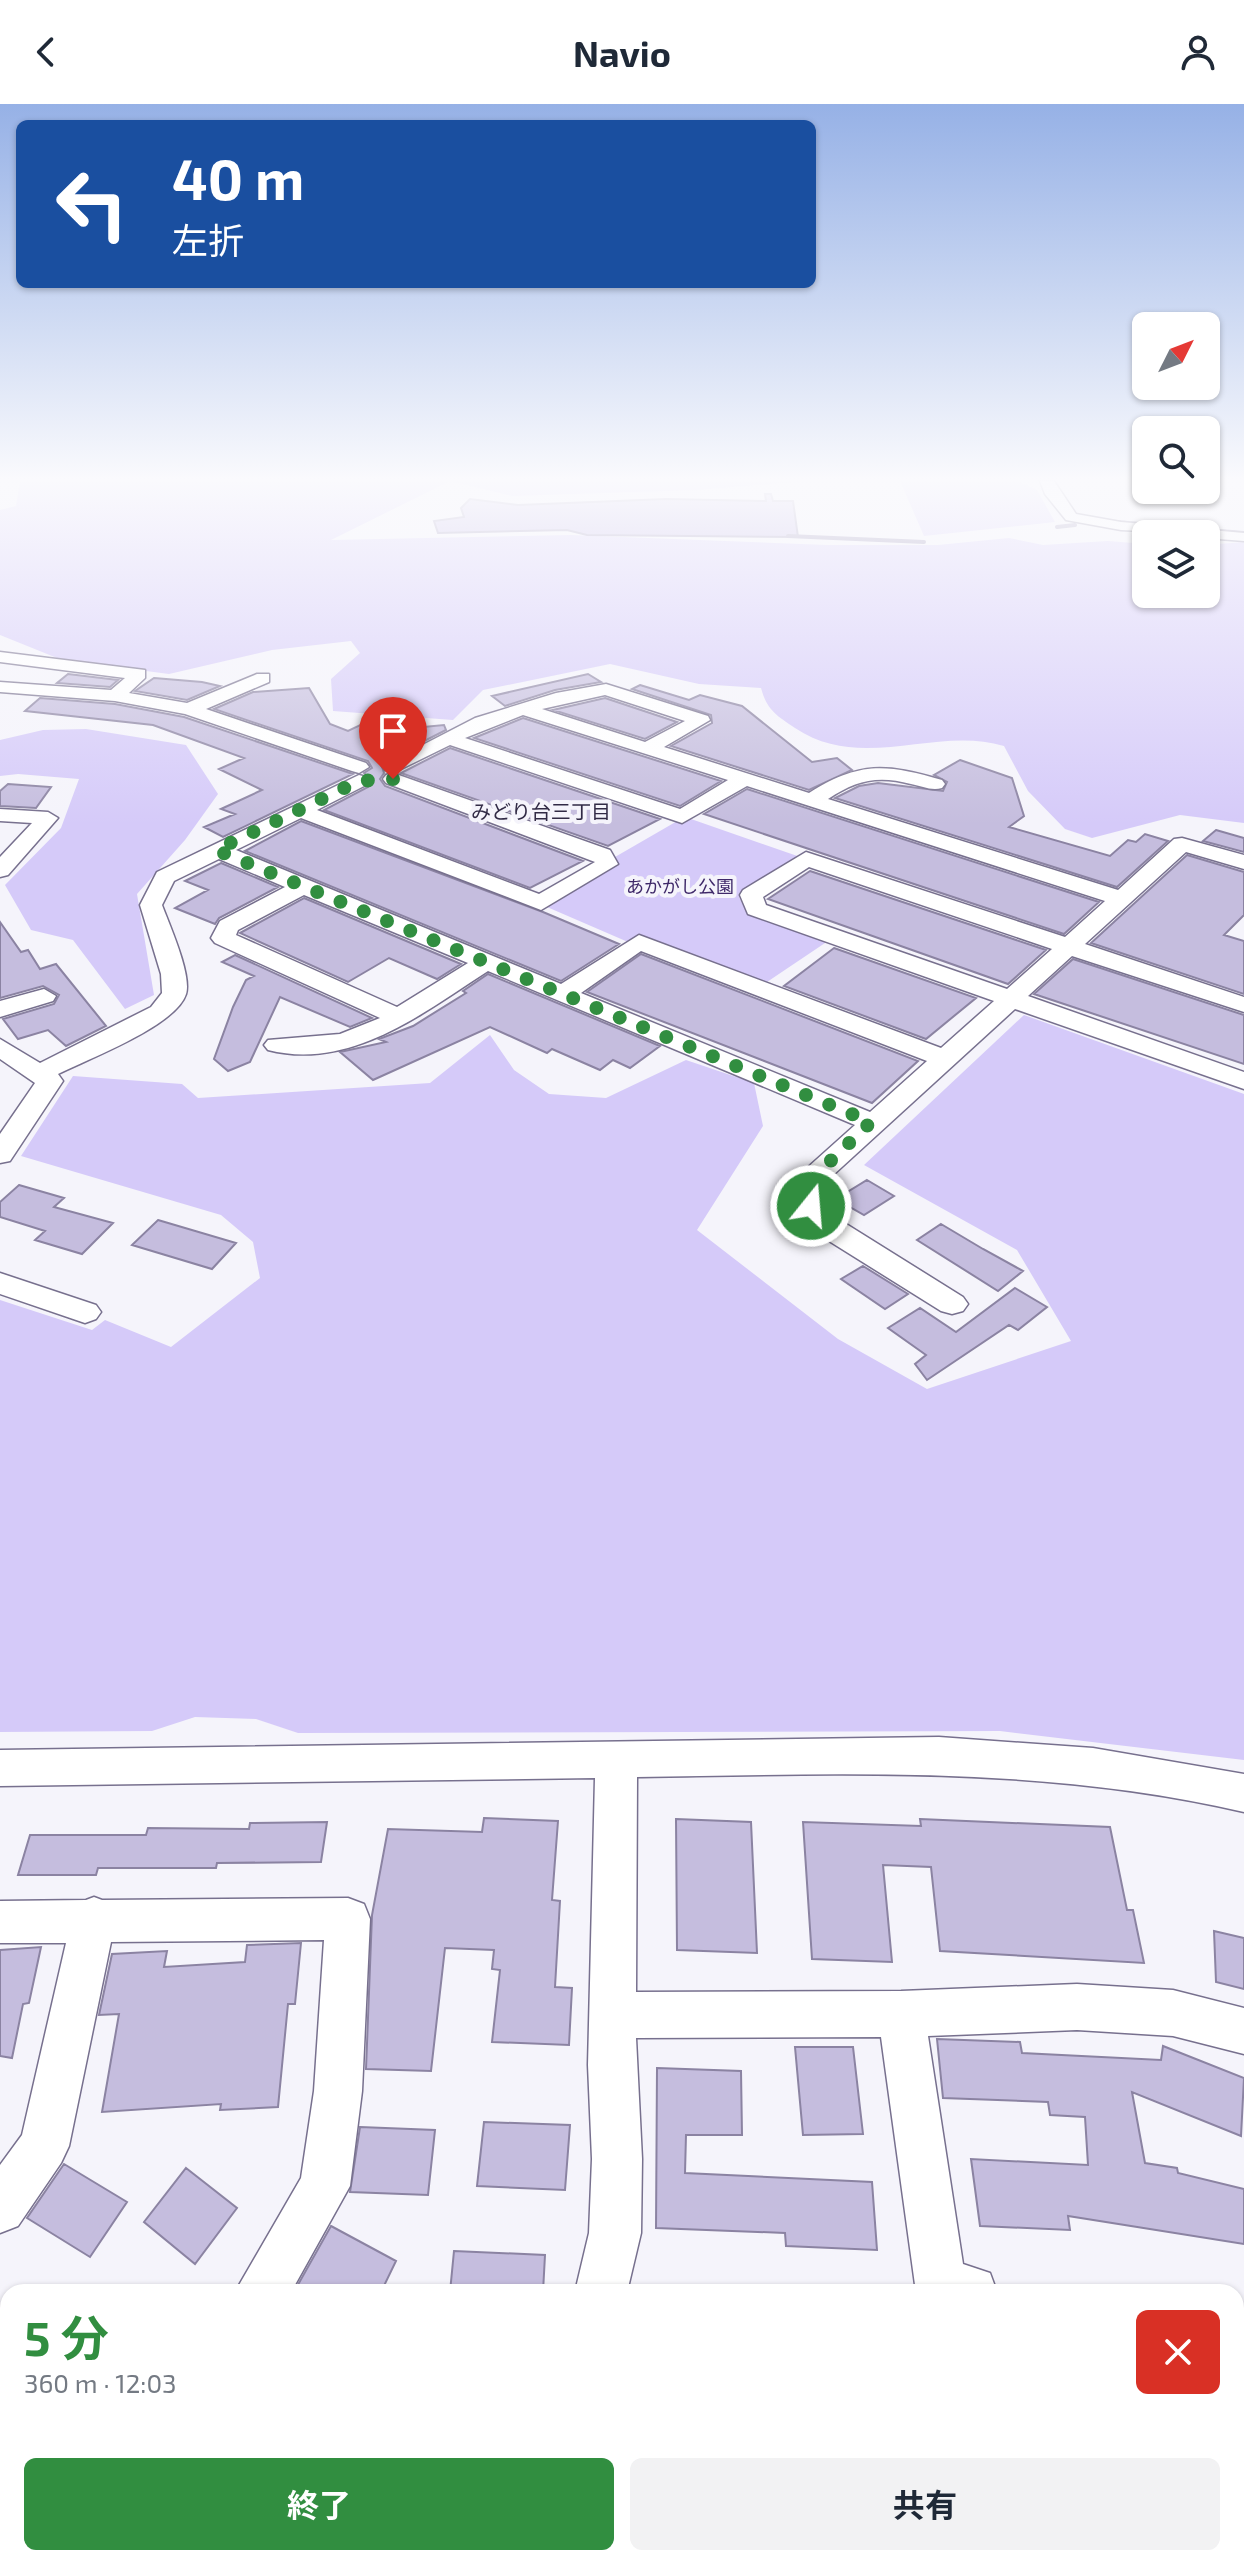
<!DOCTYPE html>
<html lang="ja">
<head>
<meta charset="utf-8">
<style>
	body { margin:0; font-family:"Exo 2","Noto Sans JP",sans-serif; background:#f2f2f3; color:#1f2937; height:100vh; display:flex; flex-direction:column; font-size:30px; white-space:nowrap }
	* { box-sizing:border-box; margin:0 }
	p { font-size:26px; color:#747a83 }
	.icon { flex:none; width:44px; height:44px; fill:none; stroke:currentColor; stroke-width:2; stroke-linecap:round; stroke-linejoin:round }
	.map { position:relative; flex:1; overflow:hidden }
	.panel { position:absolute; left:0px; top:2180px; width:1244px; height:282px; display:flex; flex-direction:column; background:#fff; border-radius:24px 24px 0 0; box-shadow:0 2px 6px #0004 }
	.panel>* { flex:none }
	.top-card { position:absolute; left:16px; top:16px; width:800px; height:168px; border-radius:12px; box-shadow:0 2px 6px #0004; background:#1a4fa0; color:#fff; overflow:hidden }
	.needle { width:52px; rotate:48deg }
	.controls { position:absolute; left:1132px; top:208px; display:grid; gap:16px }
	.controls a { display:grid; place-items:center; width:88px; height:88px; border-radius:12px; background:#fff; box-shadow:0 2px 6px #0004; font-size:40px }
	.pin { position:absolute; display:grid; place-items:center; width:68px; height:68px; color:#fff; margin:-82px -34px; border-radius:50% 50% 50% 0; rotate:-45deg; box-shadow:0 0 8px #0007 }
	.pin .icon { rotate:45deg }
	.me { position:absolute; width:88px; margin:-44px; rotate:17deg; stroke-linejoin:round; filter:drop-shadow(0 0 6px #0008) }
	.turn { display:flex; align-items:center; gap:28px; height:168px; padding:0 24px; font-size:36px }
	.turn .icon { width:104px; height:104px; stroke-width:2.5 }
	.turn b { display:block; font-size:56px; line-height:68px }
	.round { display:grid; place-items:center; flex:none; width:84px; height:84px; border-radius:12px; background:#f2f2f3 }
	.head { display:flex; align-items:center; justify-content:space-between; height:136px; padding:0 24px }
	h1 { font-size:48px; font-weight:700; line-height:60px; color:#318e40 }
	.button { display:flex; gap:16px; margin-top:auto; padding:16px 24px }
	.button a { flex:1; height:92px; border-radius:12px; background:#318e40; color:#fff; font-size:32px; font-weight:700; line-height:92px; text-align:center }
	.button a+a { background:#f2f2f3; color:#1f2937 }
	header { display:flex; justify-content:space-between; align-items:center; height:104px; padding:0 24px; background:#fff; font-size:36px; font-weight:700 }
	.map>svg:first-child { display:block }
	.green { fill:#d5caf9 }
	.water { fill:#bbade4; stroke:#8a80aa; stroke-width:2 }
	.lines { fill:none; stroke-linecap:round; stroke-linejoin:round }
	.stream { stroke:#8a80aa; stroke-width:4 }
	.building { fill:#c5bdde; stroke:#8b83a2; stroke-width:2 }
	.minor-casing { stroke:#77708e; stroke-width:3 }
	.minor { fill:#fff; fill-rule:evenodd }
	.route { stroke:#318e40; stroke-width:14; stroke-dasharray:0 25.2 }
	.labels { text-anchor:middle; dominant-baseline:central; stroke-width:8; stroke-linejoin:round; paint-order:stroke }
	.far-park-label { font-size:18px; fill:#3f2969; stroke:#f5f4fb }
	.far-neighbourhood-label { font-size:20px; fill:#312a45; stroke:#f5f4fb }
</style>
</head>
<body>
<header><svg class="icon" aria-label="back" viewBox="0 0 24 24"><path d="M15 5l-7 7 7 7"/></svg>Navio<svg class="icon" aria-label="person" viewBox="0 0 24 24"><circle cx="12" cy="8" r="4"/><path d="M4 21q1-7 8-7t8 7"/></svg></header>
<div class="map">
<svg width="1244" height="2461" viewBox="0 0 1244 2461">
	<rect width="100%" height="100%" fill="#f5f4fb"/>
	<path class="green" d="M20,377H809L696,386L512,392L450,377L331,436L571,431L827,441H938L1009,434L1043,441L1108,437L1146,440V490H1206V441L1244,438V719L1180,711L1092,734L1065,725L1028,687L1004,642C936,621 862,669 795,624C776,611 767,606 761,584L699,580L610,560L483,586L453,616L333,607L331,575L360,549L351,537L272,546L169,570L62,556L0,531V406L16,402Z
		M900,377H1018L1037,386L1055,418L924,432Z
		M86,625L186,641L218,690L185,736L137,790L154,891L125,905L73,836L31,826L5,781L61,724L79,675L18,670L0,672V636L43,626Z
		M691,715L806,755L796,754L739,793L746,807L828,837L767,878L652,835L628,838L547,803L617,761L615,753L679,716Z
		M1024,911L1244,990V1656L1000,1627L298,1629L256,1615L195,1613L152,1627L0,1628V1196L92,1226L105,1216L171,1243L260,1174L253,1138L221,1111L21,1052L73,972L182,980L198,994L430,979L490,931L514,966L549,990L606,994L686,956L754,979L763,1022L697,1126L838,1235L927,1285L1071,1237L1017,1146L864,1061Z
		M1236,2276L1244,2278V2461H576L579,2454H1236Z"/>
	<path class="water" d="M765,390H771L773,397H793L798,433L587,431L567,426L438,429L434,417L464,413L461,404L470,395L518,401L666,395L766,397Z"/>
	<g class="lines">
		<path class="stream" d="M1105,417L1244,429
			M1057,423L1075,421
			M788,432L924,438"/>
	</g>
	<path class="building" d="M68,570L118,576L110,583L57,579Z
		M588,570L601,578L555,586L505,602L492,592Z
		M154,574L202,578L220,582L187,596L135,587Z
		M640,581L689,596L700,591L742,602L812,658L837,654L852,666L809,686L671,642L712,619L711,611L632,585Z
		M309,584L330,620L348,627L373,615L402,625L444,621L446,626L381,659L384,669L380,675L385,682L583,757L530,784L324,706L368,683L372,677L364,669L372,664L368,657L214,605L253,588Z
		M40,594L115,600L184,613L353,670L223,733L204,723L235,710L221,705L262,686L219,665L244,654L153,621L25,607Z
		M605,594L677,618L645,635L553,606Z
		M523,614L721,677L680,702L474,634Z
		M450,644L660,715L608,742L401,669Z
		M960,656L1012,674L1024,712L1009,723L1110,752L1128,736L1136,738L1145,730L1168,737L1117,783L835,694L859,682L878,679L943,687L947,678L934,671Z
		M8,680L51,683L36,704L0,702V687Z
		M747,685L1099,798L1064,830L704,710Z
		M301,717L543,808L619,840L561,877L245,747Z
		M1216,726L1244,734V748L1203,737Z
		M1187,751L1244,768V811L1224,831L1244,837V890L1091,839Z
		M221,759L278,783L219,814L215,820L175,804L208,786L185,777Z
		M810,767L1046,846L1008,880L768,795Z
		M304,794L461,860L437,875L389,854L348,878L240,829Z
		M0,818L21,848L28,846L40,865L56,860L106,922L66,942L48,926L18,935L3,915L54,900L59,891L43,882L0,894Z
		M834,844L976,894L926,935L784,882Z
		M641,850L918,957L872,999L587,888Z
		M235,851L372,914L350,923L280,893L250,958L228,967L214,955L233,903L246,876L254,872L222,858Z
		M1073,855L1244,911V960L1034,890Z
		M488,870L660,942L630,964L613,956L600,966L552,945L547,949L490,923L373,976L340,948L386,938L379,935L413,922L466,889L463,887Z
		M867,1076L894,1092L864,1111L836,1095Z
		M19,1081L64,1094L54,1103L113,1119L82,1150L35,1136L45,1127L0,1113V1098Z
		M158,1116L236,1139L212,1165L132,1141Z
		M941,1120L983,1145L1023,1167L998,1187L917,1136Z
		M863,1162L900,1185L908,1190L885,1205L841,1175Z
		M1015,1184L1047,1203L1018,1226L1009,1221L927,1276L915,1260L926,1251L888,1224L920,1204L956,1228Z
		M484,1714L558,1717L552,1796L560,1797L555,1883L572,1884L569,1941L492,1938L500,1866L492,1865L494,1846L445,1844L431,1967L366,1965L372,1811L388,1725L482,1728Z
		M676,1715L751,1718L757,1849L677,1846Z
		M920,1715L1110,1723L1127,1806H1133L1144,1859L940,1847L931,1763L883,1761L892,1858L812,1855L803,1718L921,1722Z
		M327,1718L321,1758L217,1759L216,1764H98L96,1771H18L30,1731H146L148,1724L249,1725L250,1719Z
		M1214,1827L1244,1834V1885L1216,1878Z
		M301,1839L295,1900H288L278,2003L220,2006L221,2000L102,2008L119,1910L99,1911L112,1850L167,1847L164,1863L245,1858L247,1841Z
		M41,1843L29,1899L23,1900L12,1954L0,1952V1846Z
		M937,1935L1020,1938L1022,1949L1161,1956L1163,1942L1244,1974L1241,2032L1132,1988L1145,2059L1177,2064L1178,2069L1244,2085V2140L1068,2112L1070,2126L980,2122L971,2055L1088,2061L1085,2013L1050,2011L1048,1998L943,1994Z
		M795,1943H853L863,2030L803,2031Z
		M657,1964L741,1967L742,2031H686L685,2069L872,2078L877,2146L786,2142L785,2129L656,2124Z
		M484,2018L570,2021L565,2086L477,2082Z
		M360,2023L435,2026L428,2091L350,2088Z
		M64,2060L127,2098L90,2153L27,2114Z
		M186,2064L237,2104L195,2160L144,2118Z
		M331,2122L396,2157L381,2188L295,2186Z
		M454,2147L545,2151L543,2188H450Z"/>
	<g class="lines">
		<defs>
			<path id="minor" d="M1040,377H1054L1076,410L1121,418L1244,429V437L1206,434V430L1121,426L1066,416L1045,390Z
				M0,548L145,566V574L129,589L187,599L257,570H269V578L206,605L366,659L369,663L359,669L352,667L185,610L115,597L0,588V578L111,586L125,574L0,558Z
				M606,580L708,612L710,616L664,643L809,689C860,657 886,660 942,676L945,680L942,684C931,687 922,682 911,680C878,671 856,676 828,695L1118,786L1174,735L1182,734L1244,751V765L1186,748L1085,840L1244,893V908L1072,852L1028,892L1244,968V985L1015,905L831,1073L826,1100L843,1118L963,1193L968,1200L963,1207L952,1210L941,1207L821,1132L796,1102L807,1064L855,1021L488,867C423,909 350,967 268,946L264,941L268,936L340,930L380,914L215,839L211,834L220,817L285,783L219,755L174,777L162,801C169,820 192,871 186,890C176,922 88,955 58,970L63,977L10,1057L0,1059V1030L35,979L0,955V935L40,959L151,903L162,889L161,870L140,801L157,768L359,671L366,673L369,677L366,681L317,706L539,790L595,758L386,679L383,675L386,671L393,669L610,746L618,760L541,806L301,714L236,746L561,880L639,831L941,944L994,897L748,810L740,791L743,786L806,748L1065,833L1105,797L747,682L682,719L450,641L399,666H385L382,662L475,614L556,589ZM605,591L685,617L645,638L542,605ZM523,611L728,676L680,705L465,634ZM809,763L1052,845L1007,885L766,801L763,793ZM304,791L468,859L397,903L236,831L238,826ZM641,847L927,957L870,1008L581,889Z
				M0,705L48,708L58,714L8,771L0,773V753L32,719L0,717Z
				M44,885L56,892L53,897L0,913V897Z
				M0,1169L96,1201L101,1208L96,1215L85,1219L0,1190Z
				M939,1633L1093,1644L1244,1670V1708C1043,1661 841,1670 637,1673L636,1888L901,1887L1077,1880L1173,1886L1244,1904V1950L1173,1932L1077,1926L928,1932L963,2160L990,2169L997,2188H916L881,1933L636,1934L642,2055L641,2129L627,2188H575L589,2129L592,2055L588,1961L595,1674L0,1682V1646Z
				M94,1793L102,1796L348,1794L364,1800L370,1815L362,1987L350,2082L291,2188H235L301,2074L314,1987L324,1836L111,1838L69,2042L61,2059L18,2122L0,2129V2061L22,2031L66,1839H0V1797L86,1796Z
				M1236,2211L1244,2212V2266L1236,2265Z
				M73,2454H132L129,2461H70Z
				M463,2454H521L518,2461H460Z"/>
		</defs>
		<use href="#minor" class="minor-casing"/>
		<use href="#minor" class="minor"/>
	</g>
	<linearGradient id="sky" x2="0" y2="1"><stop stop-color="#96b1e6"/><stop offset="0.52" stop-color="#fafafd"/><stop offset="1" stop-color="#fafafd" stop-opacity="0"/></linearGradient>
	<rect width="1244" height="721" fill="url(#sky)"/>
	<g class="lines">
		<path class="route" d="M393,675L359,677L216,746L871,1018L817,1070L811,1102"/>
	</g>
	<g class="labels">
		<g class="far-park-label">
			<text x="680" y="782">あかがし公園</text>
		</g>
		<g class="far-neighbourhood-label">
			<text x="541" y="707">みどり台三丁目</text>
		</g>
	</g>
</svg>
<div class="controls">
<a><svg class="needle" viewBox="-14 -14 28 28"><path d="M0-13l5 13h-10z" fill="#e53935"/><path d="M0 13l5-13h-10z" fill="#747a83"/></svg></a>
<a><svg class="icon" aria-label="search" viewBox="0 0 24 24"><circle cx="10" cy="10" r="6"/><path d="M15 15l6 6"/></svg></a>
<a><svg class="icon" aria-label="layers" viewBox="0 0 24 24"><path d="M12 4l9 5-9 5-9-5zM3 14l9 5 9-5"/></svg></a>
</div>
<div class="pin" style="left:393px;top:675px;background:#d93025"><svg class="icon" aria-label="arrive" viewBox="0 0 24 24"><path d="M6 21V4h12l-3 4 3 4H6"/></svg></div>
<svg class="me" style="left:811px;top:1102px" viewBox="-20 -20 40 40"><circle r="17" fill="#318e40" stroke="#fff" stroke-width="3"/><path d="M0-11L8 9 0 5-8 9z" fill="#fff"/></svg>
<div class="top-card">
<div class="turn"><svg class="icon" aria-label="left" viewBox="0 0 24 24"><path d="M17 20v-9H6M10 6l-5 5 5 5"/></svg><div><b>40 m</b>左折</div></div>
</div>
<section class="panel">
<div class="head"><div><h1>5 分</h1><p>360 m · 12:03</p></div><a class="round" style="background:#d93025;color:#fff"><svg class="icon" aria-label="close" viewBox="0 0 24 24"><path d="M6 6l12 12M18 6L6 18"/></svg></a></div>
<div class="button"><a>終了</a><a>共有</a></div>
</section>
</div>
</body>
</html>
